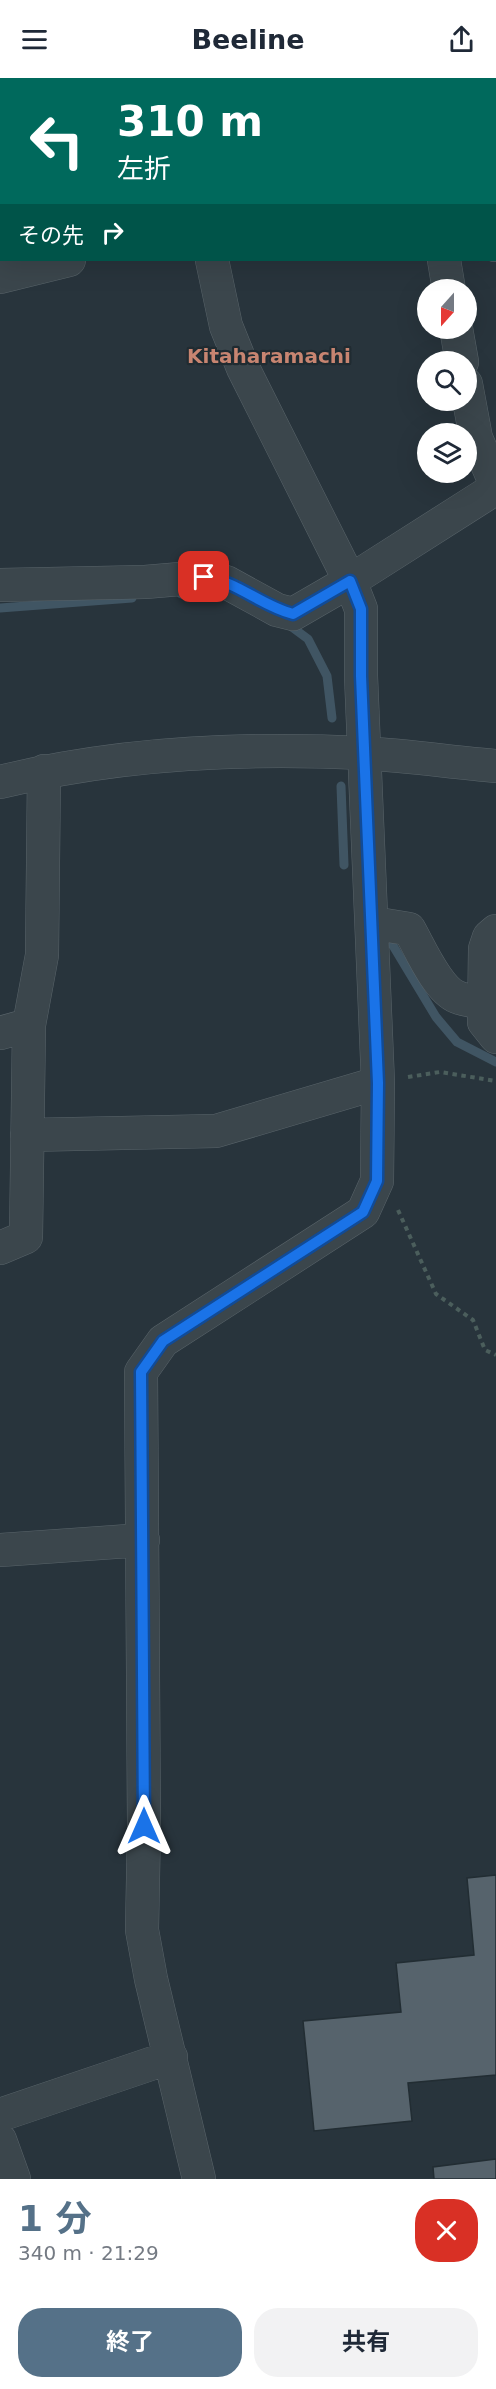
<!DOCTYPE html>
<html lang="ja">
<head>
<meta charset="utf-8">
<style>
	body { margin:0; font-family:"DejaVu Sans","Noto Sans JP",sans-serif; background:#f2f2f3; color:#1f2937; height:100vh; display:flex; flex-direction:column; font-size:22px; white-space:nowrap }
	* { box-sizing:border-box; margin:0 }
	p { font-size:20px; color:#747a83 }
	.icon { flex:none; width:33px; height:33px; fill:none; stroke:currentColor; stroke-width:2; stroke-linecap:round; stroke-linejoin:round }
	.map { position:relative; height:2101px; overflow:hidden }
	.panel { display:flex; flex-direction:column; background:#fff; flex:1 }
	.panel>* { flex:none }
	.banner { position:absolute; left:0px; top:0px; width:496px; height:183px; box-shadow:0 6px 24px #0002; background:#00695c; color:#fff; overflow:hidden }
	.needle { width:39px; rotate:201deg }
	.buttons { position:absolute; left:417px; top:201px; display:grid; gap:12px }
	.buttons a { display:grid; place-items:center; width:60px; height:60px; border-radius:50%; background:#fff; box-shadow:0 6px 24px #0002; font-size:30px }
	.pin { position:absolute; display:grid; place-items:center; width:51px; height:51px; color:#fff; margin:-26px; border-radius:12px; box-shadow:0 3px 9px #0006 }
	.me { position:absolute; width:66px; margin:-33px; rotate:0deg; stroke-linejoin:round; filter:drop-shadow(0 0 4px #0008) }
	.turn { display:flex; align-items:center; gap:21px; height:126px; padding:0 18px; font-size:27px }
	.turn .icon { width:78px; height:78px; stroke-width:2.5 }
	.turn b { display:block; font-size:42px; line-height:51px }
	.then { display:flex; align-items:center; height:57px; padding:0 18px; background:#0003; gap:12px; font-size:22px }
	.round { display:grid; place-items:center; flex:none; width:63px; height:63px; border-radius:24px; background:#f2f2f3 }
	.head { display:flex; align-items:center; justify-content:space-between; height:102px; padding:0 18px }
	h1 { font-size:36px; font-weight:700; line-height:45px; color:#557188 }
	.cta { display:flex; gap:12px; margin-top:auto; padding:12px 18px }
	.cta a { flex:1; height:69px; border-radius:24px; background:#557188; color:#fff; font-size:24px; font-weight:700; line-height:69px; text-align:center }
	.cta a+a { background:#f2f2f3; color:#1f2937 }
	header { display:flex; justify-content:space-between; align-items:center; height:78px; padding:0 18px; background:#fff; font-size:27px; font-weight:700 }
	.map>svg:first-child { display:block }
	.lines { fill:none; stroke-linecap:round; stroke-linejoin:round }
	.stream { stroke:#405563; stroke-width:9 }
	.building { fill:#56636c; stroke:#222d33; stroke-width:1.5 }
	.minor-casing { stroke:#59646a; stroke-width:34 }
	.path { stroke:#4b5e5c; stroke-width:4; stroke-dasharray:4.5 4.5; stroke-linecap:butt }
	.minor { stroke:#3b464c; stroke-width:33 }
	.route-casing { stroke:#114b97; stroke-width:15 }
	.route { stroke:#1a73e8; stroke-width:10 }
	.labels { text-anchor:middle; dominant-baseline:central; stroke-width:4.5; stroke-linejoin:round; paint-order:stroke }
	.quarter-label { font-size:20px; font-weight:bold; fill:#c88571; stroke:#202b31 }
</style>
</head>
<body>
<header><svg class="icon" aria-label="menu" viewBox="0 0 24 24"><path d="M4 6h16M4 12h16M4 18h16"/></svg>Beeline<svg class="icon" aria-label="share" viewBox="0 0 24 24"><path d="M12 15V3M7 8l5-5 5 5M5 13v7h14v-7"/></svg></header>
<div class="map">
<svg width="496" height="2101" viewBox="0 0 496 2101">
	<rect width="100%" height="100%" fill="#28343c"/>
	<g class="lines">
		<path class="stream" d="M181,516L218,517
			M0,530L132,520
			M285,544L308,561L327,598L332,640
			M341,708L344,787
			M389,861L436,939L457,964L496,984"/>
	</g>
	<path class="building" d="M496,1797V1997L408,2005L412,2043L314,2053L303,1943L401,1934L396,1885L474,1877L467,1800Z
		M496,2081V2101H434L433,2089Z"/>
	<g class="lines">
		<defs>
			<path id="minor" d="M95,0H122
				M167,0V2
				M408,0V2
				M495,167H496
				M444,182L449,212
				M0,199L69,182
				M456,250L462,284
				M466,306L476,360L496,407
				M0,507L145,504L204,499L226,504L277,532L293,536L350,503L496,410
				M0,704C118,675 243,669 364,675C408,678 452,684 496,688
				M372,845L409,851C420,870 437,911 457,919C466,923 475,923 484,924
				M496,853L489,859L485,871L484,944L496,959
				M0,955L29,947
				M27,1057L216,1053L378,1005
				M0,1170L26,1159L29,947L42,877L44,693
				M0,1472L143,1462
				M0,2037L171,1979
				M0,2062L14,2101
				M199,2101L151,1901L142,1852L144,1748L141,1294L163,1263L363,1134L377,1103L378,1005L361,598V531L350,503L243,290L226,248L212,182"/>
		</defs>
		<use href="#minor" class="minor-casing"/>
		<path class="path" d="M408,999L440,994L496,1003
			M398,1132L436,1216L473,1242L485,1272L496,1277"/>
		<use href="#minor" class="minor"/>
	</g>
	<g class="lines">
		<defs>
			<path id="route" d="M144,1748L141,1294L163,1263L363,1134L377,1103L378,1005L361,598V531L350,503L293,536C261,528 237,503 204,499"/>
		</defs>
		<use href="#route" class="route-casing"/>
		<use href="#route" class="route"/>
	</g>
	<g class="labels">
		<g class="quarter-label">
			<text x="269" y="278">Kitaharamachi</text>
		</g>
	</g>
</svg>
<div class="buttons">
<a><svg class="needle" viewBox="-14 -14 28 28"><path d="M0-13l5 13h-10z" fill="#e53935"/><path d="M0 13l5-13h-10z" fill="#747a83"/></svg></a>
<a><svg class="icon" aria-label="search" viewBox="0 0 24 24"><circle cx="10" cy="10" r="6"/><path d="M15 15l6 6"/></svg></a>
<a><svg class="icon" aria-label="layers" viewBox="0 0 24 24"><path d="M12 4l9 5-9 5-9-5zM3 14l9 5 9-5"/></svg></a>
</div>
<div class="pin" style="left:204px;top:499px;background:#d93025"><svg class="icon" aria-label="arrive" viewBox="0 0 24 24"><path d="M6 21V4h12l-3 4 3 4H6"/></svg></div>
<svg class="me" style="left:144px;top:1748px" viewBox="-20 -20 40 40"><path d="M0-17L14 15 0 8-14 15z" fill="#1a73e8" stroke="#fff" stroke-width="4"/></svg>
<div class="banner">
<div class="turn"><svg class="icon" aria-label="left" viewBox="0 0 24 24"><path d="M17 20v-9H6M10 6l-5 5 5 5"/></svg><div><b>310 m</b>左折</div></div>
<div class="then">その先<svg class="icon" aria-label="right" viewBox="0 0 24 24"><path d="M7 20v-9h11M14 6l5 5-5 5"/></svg></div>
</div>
</div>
<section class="panel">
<div class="head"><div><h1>1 分</h1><p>340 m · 21:29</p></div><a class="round" style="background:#d93025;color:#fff"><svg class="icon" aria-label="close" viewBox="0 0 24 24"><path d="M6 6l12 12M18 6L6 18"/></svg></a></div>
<div class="cta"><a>終了</a><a>共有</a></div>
</section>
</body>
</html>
